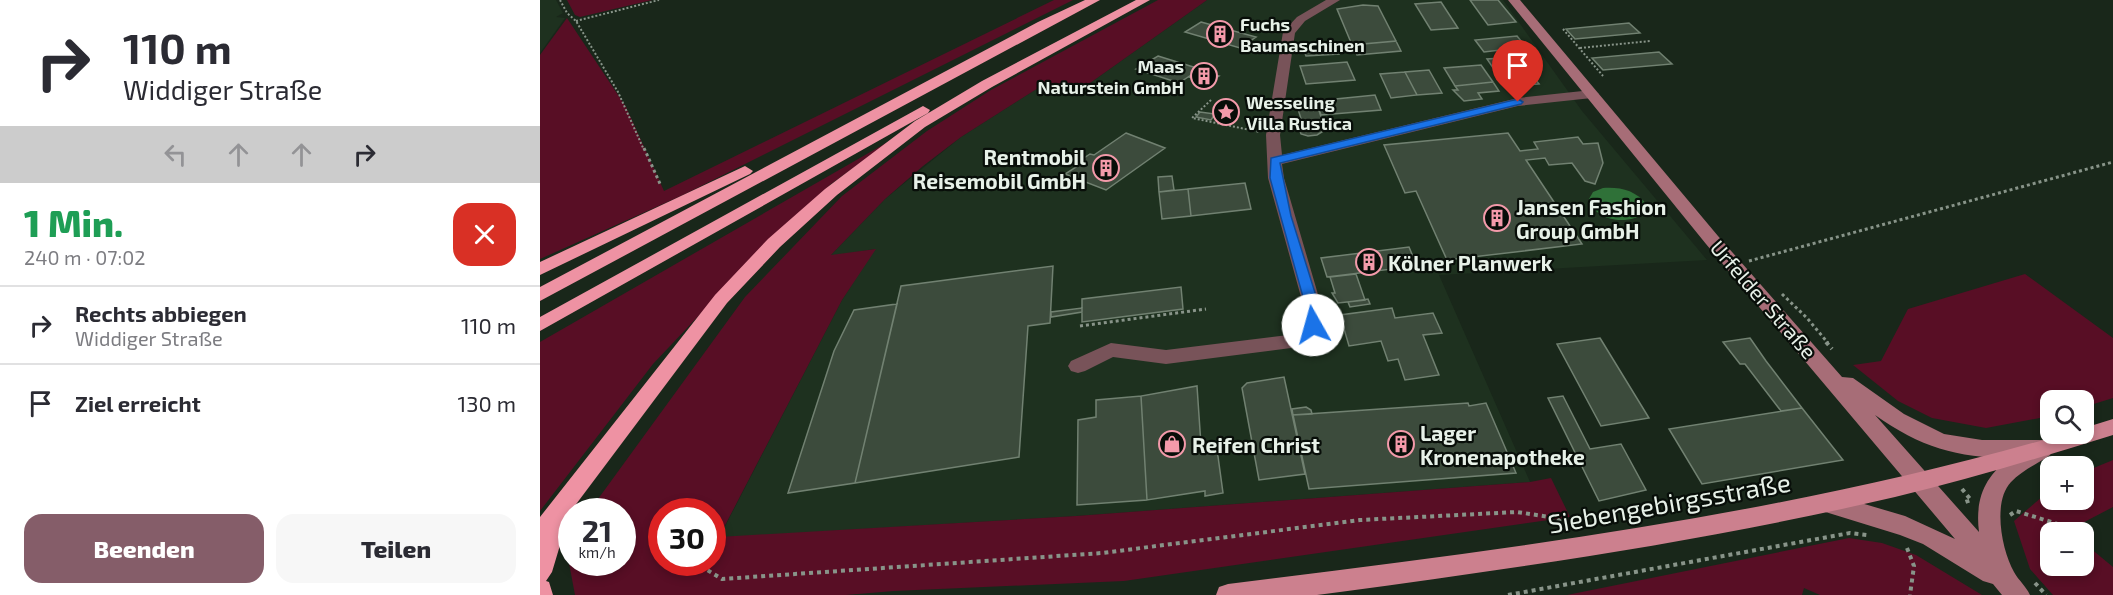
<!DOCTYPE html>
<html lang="de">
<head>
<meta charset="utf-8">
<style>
	body { margin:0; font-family:"Exo 2",sans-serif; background:#f7f7f7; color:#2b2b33; height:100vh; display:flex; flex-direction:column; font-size:22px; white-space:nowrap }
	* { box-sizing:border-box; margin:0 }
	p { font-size:20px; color:#7c7c81 }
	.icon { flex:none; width:33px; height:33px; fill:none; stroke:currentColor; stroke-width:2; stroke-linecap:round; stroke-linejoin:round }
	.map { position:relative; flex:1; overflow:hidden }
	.drawer { display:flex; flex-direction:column; background:#fff; width:540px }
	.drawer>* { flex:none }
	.banner { background:#fff; color:#2b2b33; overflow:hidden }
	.fabs { position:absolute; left:1500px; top:390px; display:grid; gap:12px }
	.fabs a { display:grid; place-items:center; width:54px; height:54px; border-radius:12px; background:#fff; box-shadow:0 3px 9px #0003; font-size:30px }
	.speed { position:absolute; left:18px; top:498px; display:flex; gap:12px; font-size:30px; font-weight:700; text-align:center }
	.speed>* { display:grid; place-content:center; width:78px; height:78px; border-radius:50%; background:#fff; box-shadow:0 3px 9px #0003; line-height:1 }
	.speed small { font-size:15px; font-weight:400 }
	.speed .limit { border:9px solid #d22; background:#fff; color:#111 }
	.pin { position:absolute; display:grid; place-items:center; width:51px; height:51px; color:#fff; margin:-62px -26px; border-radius:50% 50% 50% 0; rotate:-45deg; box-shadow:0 0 6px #0007 }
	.pin .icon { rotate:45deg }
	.me { position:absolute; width:66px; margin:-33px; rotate:353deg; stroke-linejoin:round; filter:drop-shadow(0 0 4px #0008) }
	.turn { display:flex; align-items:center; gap:21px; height:126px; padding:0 24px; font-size:27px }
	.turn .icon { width:78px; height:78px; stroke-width:2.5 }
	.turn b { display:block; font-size:42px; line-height:51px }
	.lanes { display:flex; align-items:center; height:57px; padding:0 24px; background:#0003; justify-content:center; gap:30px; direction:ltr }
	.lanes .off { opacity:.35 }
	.round { display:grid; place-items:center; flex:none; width:63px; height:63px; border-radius:18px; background:#f7f7f7 }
	.summary { display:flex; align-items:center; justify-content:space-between; height:102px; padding:0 24px }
	h1 { font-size:36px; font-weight:800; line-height:45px; color:#1e9e55 }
	.cta { display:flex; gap:12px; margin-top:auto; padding:12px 24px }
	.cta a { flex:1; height:69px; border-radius:18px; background:#855d69; color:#fff; font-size:24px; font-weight:800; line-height:69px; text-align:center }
	.cta a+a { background:#f7f7f7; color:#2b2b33 }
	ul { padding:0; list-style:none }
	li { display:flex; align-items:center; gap:18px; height:78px; padding:0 24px; border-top:2px solid #e1e1e2 }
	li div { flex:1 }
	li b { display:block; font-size:22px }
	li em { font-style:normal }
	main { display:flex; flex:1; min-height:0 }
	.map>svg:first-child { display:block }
	.built { fill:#1e311f }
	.green { fill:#580e25; fill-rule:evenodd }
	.water { fill:#2f7138 }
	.building { fill:#3c4b3c; stroke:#718171; stroke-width:1.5 }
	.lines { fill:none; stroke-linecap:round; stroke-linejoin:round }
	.path-far2 { stroke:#889489; stroke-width:2; stroke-dasharray:2 2; stroke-linecap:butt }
	.path-far1 { stroke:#889489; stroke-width:3; stroke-dasharray:3 3; stroke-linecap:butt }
	.path { stroke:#889489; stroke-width:4; stroke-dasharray:4 4; stroke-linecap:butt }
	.street { fill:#785359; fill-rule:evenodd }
	.secondary { fill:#a76d77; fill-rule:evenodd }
	.primary { fill:#cc808e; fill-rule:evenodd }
	.highway { fill:#ee92a3; fill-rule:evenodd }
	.route { fill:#1a73e8; stroke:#114b97; stroke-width:1.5 }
	.labels { text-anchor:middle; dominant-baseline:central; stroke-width:4.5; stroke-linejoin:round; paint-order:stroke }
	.far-poi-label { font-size:18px; font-weight:bold; fill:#e7f1e8; stroke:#080e09; text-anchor:start }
	.poi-label { font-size:21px; font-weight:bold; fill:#e7f1e8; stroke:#080e09; text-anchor:start }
	.street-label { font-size:21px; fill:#e7f1e8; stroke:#080e09 }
	.near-street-label { font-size:26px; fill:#e7f1e8; stroke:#080e09 }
</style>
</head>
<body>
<main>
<section class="drawer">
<div class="banner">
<div class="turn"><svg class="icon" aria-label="right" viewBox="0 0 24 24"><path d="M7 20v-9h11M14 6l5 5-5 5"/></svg><div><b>110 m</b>Widdiger Straße</div></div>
<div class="lanes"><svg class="icon off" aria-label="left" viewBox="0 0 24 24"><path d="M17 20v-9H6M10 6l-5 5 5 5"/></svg><svg class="icon off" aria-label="ahead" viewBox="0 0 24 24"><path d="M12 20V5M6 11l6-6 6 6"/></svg><svg class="icon off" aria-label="ahead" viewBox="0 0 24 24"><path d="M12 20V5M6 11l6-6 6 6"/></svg><svg class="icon" aria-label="right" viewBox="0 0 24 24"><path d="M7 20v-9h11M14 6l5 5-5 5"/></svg></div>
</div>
<div class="summary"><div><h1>1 Min.</h1><p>240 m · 07:02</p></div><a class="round" style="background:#d93025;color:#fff"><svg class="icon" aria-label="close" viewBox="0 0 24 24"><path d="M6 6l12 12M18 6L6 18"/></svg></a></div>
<ul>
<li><svg class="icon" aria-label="right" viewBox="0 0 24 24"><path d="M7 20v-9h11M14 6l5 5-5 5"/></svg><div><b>Rechts abbiegen</b><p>Widdiger Straße</p></div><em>110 m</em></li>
<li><svg class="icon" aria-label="arrive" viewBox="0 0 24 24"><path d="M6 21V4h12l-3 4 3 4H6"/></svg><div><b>Ziel erreicht</b></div><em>130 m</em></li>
</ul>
<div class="cta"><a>Beenden</a><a>Teilen</a></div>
</section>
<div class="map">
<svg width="1573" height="595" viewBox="0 0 1573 595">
	<rect width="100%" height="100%" fill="#19271a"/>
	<path class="built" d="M0,0H16L23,13L16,17L25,18L0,53Z
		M667,0H963L1042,111L1167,260L899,275L990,482L536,516L179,538L302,300L335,249L290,256L345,199L421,137L503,85L536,93Z"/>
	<path class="green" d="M27,0H112L40,17L35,15Z
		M514,0H533L143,195L0,259V55L27,18L86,107L124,191Z
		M618,0H667L536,93L503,85L421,137L383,166L345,199L291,255L336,249L302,300L179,537L536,516L990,482L1011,478L1030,517L584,581L354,591L306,595H35L29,563L31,557L32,562H82V512L50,510L205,297L302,196L387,131L451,90ZM122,512H172V562H122Z
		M353,139L291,184L233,237L113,364L0,511V342Z
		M1485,274L1573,338V398L1544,407V400H1510V416L1446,428L1392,418L1358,401L1313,365L1341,361L1368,309Z
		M1573,460V507L1529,530L1531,532H1510V566H1544V543L1573,567V595H1513L1490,569L1474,521L1510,490V500H1544V472Z
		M1309,538L1342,543L1376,555L1442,595H1280L1264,588L1262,595H1027Z"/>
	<path class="water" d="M1063,188C1081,187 1095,190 1107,205L1106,212C1089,226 1055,222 1049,199L1053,192Z"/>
	<path class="building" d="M930,0H958L976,22L948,25Z
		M901,2L918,28L891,30L875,4Z
		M823,5L838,6L856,41L812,45L797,9Z
		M661,22L716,37L700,48L645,32Z
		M1089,23L1100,33L1035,39L1026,29Z
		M977,36L986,47L944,52L935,40Z
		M856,41L861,51L817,55L812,45Z
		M795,43L799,54L766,56L762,46Z
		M1119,52L1132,64L1063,70L1052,58Z
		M618,56L660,69L639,83L596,69Z
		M979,57L993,72L990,73L999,84L966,87L947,59Z
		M807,62L815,80L766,84L760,66Z
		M941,65L953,82L915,86L904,68Z
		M660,70L679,76L668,83L649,77Z
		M889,70L902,93L877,95L865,72Z
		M865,72L877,95L851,98L840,74Z
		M953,82L959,91L938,93L942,99L924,101L913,90H918L915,86Z
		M835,95L841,110L781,115L776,101Z
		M777,104L782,120L762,122L757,106Z
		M660,112L675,114L671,120L656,117Z
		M763,121H772L773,125L780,127L782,132L777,135L768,136L761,134L759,129L764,125Z
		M586,133L625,148L566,190L525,174L544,162L541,160L550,154L554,155Z
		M968,133L980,151L998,149L994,142L1038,137L1043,144L1058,143L1063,163L1055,184L1045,181L1032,163L1009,165L1005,158L986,160L1042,244L907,260L876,191L865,193L844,145Z
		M632,176L634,190L619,192L618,177Z
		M705,183L711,209L651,216L648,189Z
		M648,189L651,216L622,219L619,192Z
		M869,247L877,266L787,277L781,258Z
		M513,266L510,323L488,326L479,457L315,483L361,286Z
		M816,274L825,300L798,303L792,293H795L790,277Z
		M641,287L643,309L542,322V299Z
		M828,299L830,304L810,307L808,302Z
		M357,304L315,483L248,493L294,351L314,310Z
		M542,308V312L511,317V312Z
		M852,308L855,318L893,313L902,333L883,335L899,375L865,380L858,359L848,361L841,341L809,346L800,315Z
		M1060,338L1109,418L1061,426L1017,344Z
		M1210,338L1226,361L1262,408L1241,411L1205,364H1200L1183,342Z
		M744,377L765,474L719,480L702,388L707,383Z
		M657,386L661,445L676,442L683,493L665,496V491L607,500L601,396Z
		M601,396L607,500L537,505L538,420L556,417V400Z
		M1023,396L1050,449L1081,444L1106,490L1059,501L1008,398Z
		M928,403L929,406L946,403L976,473L769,489L753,415Z
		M766,407L771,410L772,414L753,415L752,409Z
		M1262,408L1303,460L1162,484L1129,429Z"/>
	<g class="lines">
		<path class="path-far2" d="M20,0L27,13L36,21L78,92L104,150
			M36,21L119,0
			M1023,29L1063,76
			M1040,48L1110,41
			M671,100L652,118L720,132"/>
		<path class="path-far1" d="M104,148L121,186
			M1209,261L1573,162
			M1242,294L1267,318L1288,343
			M540,326L666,309"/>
		<path class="path" d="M1286,342L1292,349
			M1422,489L1431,500L1425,502
			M1470,515L1476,511L1553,535
			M1367,548L1374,566L1370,595
			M154,562L182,579L562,553L820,520L977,512L1016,518L1030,529
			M1495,583L1506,595
			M968,595L1310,533L1327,535"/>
		<path class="street" d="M786,0H800L765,21L755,33L740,135L742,155L978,98L1052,90L1059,94L1052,98L978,106L742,164L744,178L784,315L774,336L751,348L626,364L573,357L545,371L538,373L531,371L528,366L531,361L571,343L626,350L748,335L761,327L766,315L728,178L726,135L743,32L757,17Z"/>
		<path class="secondary" d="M968,0H980L1178,236L1302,377L1313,378L1364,414L1404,434L1442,440H1502L1510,443L1513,449L1510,455C1497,464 1481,471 1471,482C1452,502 1462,551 1474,572C1479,581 1486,586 1490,595H1462L1453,584L1443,581L1383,544L1360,535L1279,510L1276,503L1279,496L1287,493L1365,516L1415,539L1166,244ZM1335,415C1380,447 1417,458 1471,458C1444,476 1435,500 1439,532Z"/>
		<path class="primary" d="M1573,419V435C1501,457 1428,480 1355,497C1172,540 986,567 800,592L777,595H676L679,587L688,584C969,549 1251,514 1524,434H1544V428Z"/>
		<path class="highway" d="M545,0H560L0,301V287L498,22Z
			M596,0H610L452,87L385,127L297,195L240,247L187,303L25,519L27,522L12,572L6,581L9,582L13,595H0V517L175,295L228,239L285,189L375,121L442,81Z
			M383,106L390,110L388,113L0,331V317Z
			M205,166L213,171L210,174L0,275V262Z"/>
	</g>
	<path class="route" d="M978,99L983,102L981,104L740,163L751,216L782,315L778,328H768L766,325L768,315L730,178L731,158Z"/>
	<defs>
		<symbol id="building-ring" viewBox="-11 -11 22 22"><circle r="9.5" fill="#080e09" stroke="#f39aaa" stroke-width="1.5"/><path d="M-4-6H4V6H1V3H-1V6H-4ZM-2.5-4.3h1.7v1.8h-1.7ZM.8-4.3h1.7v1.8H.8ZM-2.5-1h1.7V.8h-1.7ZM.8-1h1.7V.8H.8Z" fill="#f39aaa"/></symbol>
		<symbol id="sight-ring" viewBox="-11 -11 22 22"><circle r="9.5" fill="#080e09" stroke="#f39aaa" stroke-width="1.5"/><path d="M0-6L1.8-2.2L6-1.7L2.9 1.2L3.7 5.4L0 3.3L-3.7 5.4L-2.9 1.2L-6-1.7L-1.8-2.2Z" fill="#f39aaa"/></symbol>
		<symbol id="shop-ring" viewBox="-11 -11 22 22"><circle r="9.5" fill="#080e09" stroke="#f39aaa" stroke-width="1.5"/><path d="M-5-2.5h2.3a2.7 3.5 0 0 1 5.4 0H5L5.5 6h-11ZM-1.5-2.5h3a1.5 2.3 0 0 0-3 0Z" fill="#f39aaa"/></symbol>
	</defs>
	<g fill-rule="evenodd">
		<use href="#building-ring" x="665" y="19" width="30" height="30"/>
		<use href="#building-ring" x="649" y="61" width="30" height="30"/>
		<use href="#sight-ring" x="671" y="97" width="30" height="30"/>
		<use href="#building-ring" x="551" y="153" width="30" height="30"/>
		<use href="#building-ring" x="942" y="203" width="30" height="30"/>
		<use href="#building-ring" x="814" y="247" width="30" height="30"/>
		<use href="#shop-ring" x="617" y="429" width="30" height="30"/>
		<use href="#building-ring" x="846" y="429" width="30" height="30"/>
	</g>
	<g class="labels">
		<g class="far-poi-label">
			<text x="700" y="24">Fuchs<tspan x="700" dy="21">Baumaschinen</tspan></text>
			<text x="644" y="66" text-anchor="end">Maas<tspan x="644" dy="21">Naturstein GmbH</tspan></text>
			<text x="706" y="102">Wesseling<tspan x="706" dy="21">Villa Rustica</tspan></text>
		</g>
		<g class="poi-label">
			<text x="546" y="156" text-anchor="end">Rentmobil<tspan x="546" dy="24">Reisemobil GmbH</tspan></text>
			<text x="976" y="206">Jansen Fashion<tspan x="976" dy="24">Group GmbH</tspan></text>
			<text x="848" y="262">Kölner Planwerk</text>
			<text x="880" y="432">Lager<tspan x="880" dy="24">Kronenapotheke</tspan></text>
			<text x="652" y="444">Reifen Christ</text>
		</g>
		<g class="street-label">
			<text transform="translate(1224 299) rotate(49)">Urfelder Straße</text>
		</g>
		<g class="near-street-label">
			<text transform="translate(1129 502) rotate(-10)">Siebengebirgsstraße</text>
		</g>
	</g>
</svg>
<div class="fabs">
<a><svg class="icon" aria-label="search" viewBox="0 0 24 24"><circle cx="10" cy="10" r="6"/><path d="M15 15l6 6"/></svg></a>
<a>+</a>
<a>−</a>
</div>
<div class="speed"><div>21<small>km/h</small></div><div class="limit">30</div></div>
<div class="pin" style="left:978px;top:102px;background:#d93025"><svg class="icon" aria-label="arrive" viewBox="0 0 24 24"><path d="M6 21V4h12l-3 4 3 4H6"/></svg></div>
<svg class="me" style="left:773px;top:325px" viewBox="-20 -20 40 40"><circle r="19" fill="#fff"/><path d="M0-13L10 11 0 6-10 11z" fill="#1a73e8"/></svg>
</div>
</main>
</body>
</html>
